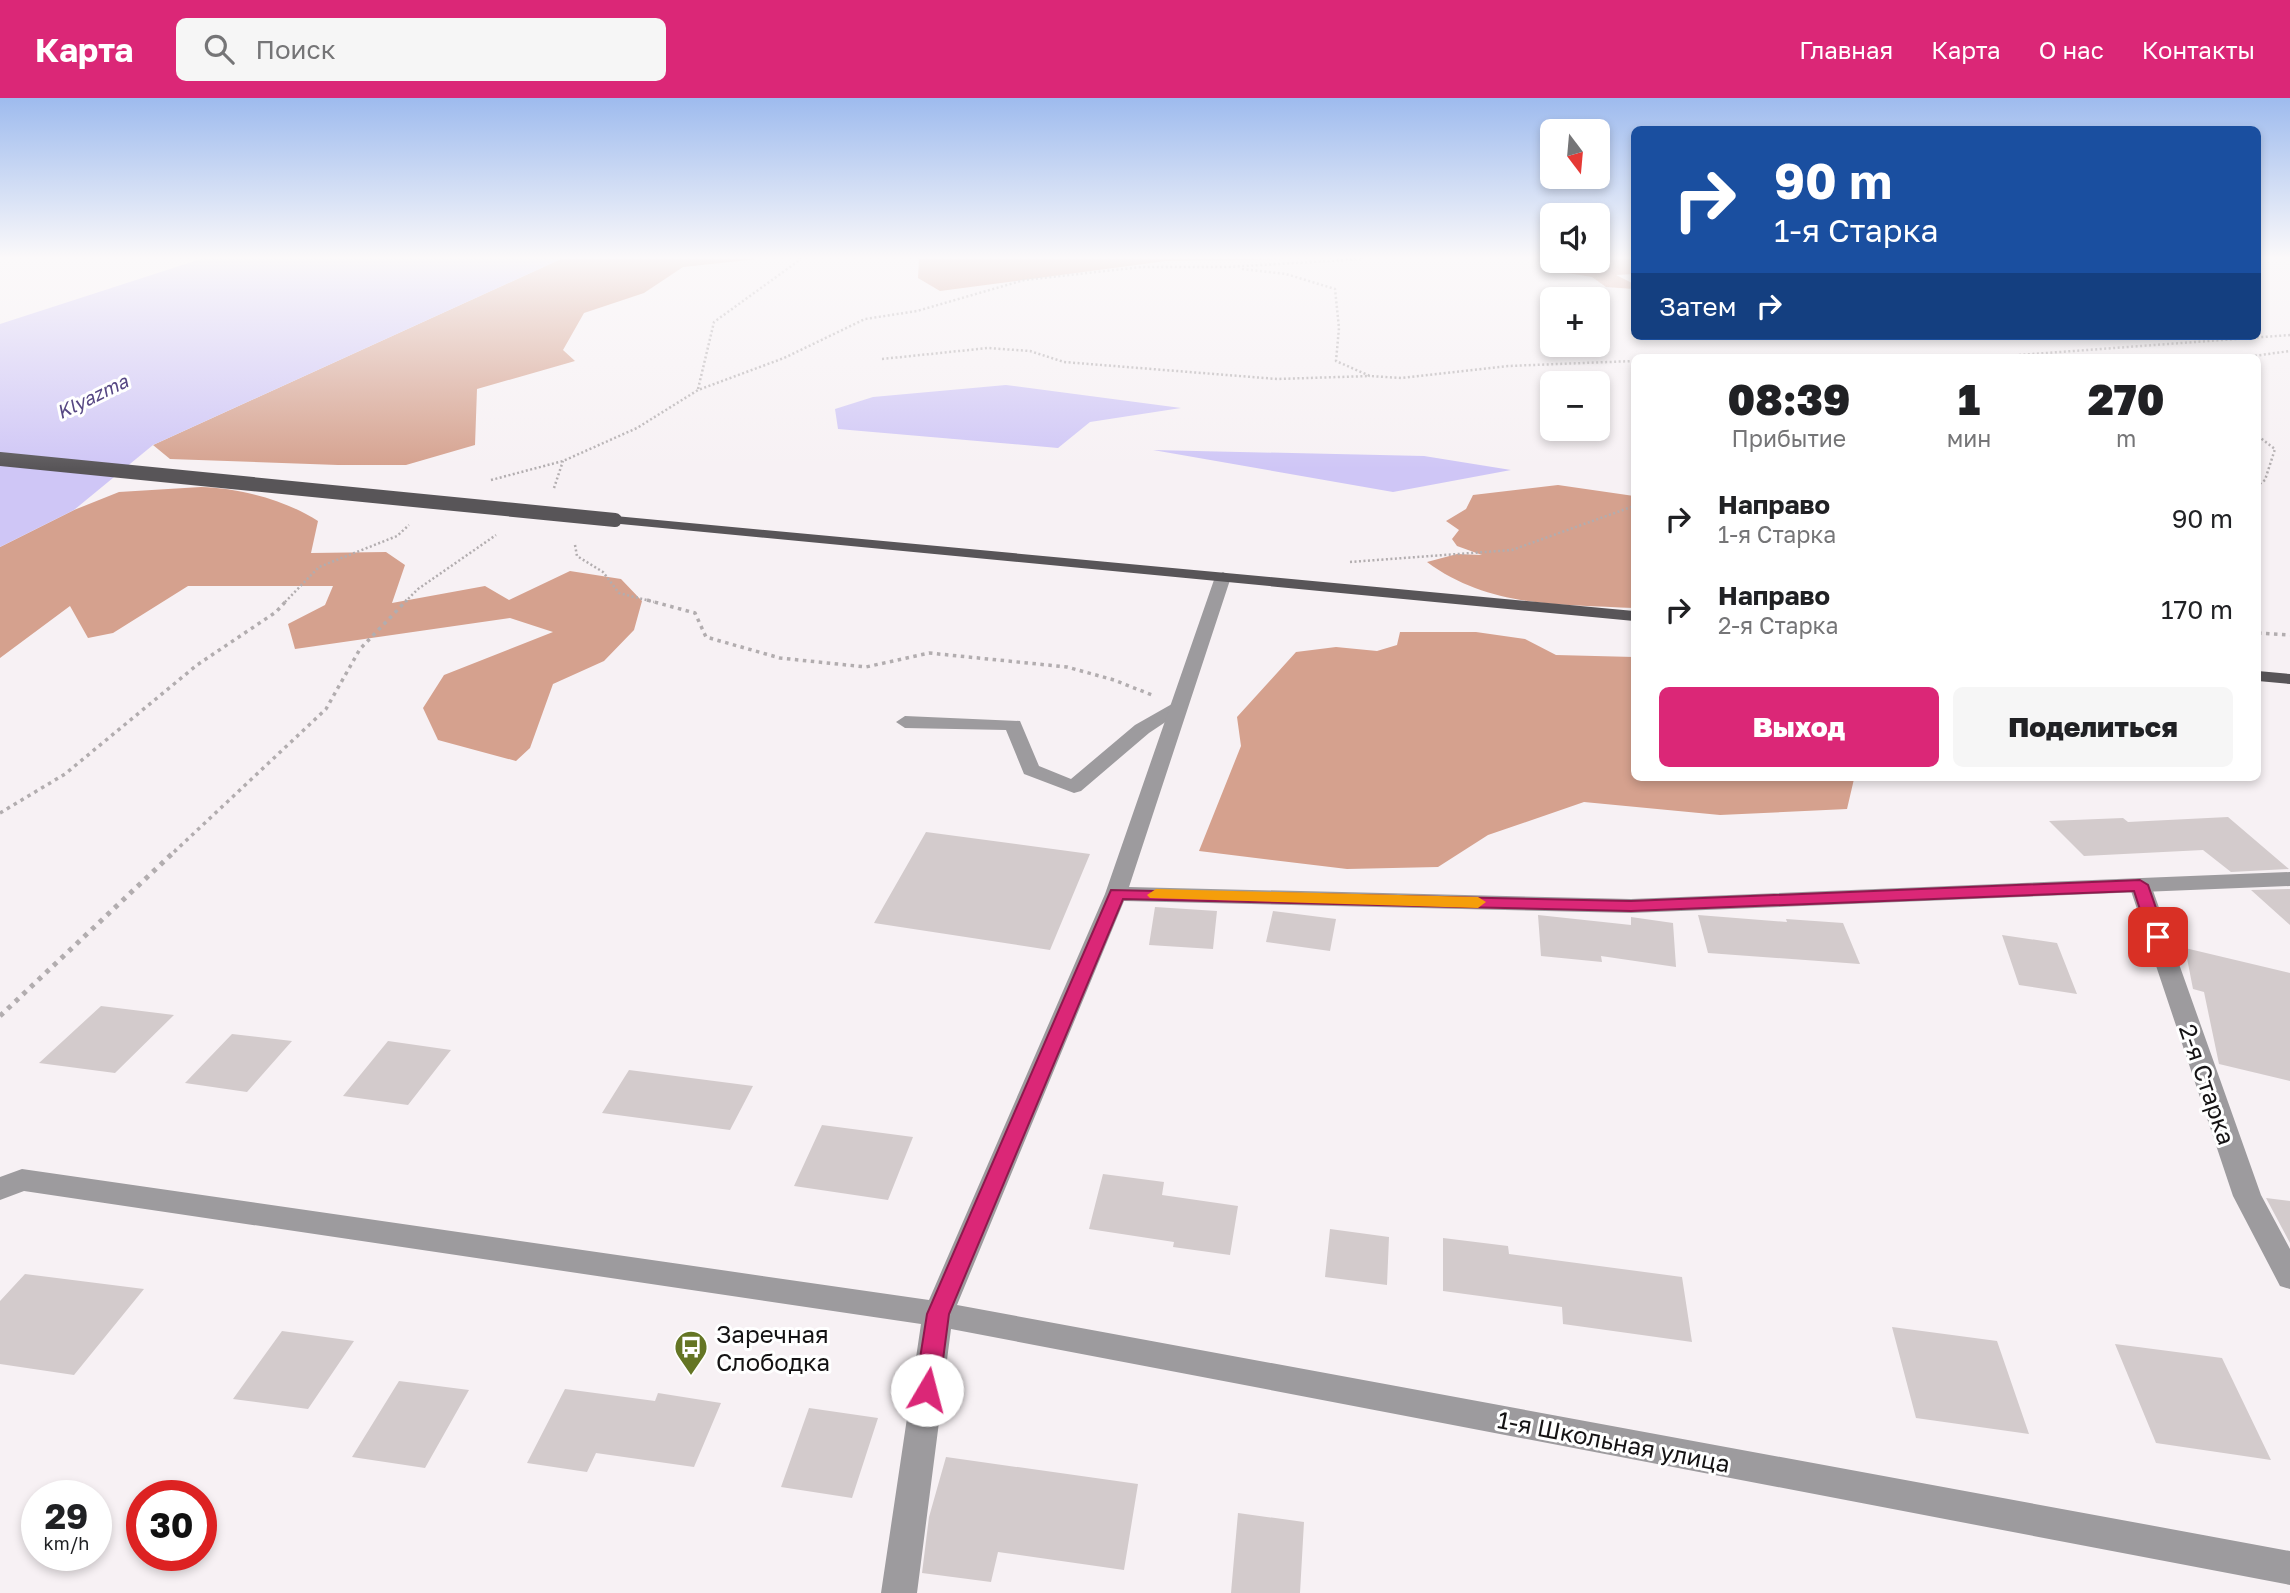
<!DOCTYPE html>
<html lang="ru">
<head>
<meta charset="utf-8">
<style>
	body { margin:0; font-family:"Golos Text",sans-serif; background:#f6f6f6; color:#202124; height:100vh; display:flex; flex-direction:column; font-size:26px; white-space:nowrap }
	* { box-sizing:border-box; margin:0 }
	p { font-size:23px; color:#757577 }
	.icon { flex:none; width:38px; height:38px; fill:none; stroke:currentColor; stroke-width:2; stroke-linecap:round; stroke-linejoin:round }
	.map { position:relative; flex:1; overflow:hidden }
	.details { position:absolute; left:1631px; top:256px; width:630px; height:427px; display:flex; flex-direction:column; background:#fff; border-radius:10px; box-shadow:0 4px 10px #0003 }
	.details>* { flex:none }
	.banner { position:absolute; left:1631px; top:28px; width:630px; height:214px; border-radius:10px; box-shadow:0 4px 10px #0003; background:#1a4fa0; color:#fff; overflow:hidden }
	.needle { width:46px; rotate:164deg }
	.tools { position:absolute; left:1540px; top:21px; display:grid; gap:14px }
	.tools a { display:grid; place-items:center; width:70px; height:70px; border-radius:10px; background:#fff; box-shadow:0 4px 10px #0003; font-size:35px }
	.speed { position:absolute; left:21px; top:1382px; display:flex; gap:14px; font-size:35px; font-weight:700; text-align:center }
	.speed>* { display:grid; place-content:center; width:91px; height:91px; border-radius:50%; background:#fff; box-shadow:0 4px 10px #0003; line-height:1 }
	.speed small { font-size:18px; font-weight:400 }
	.speed .limit { border:10px solid #d22; background:#fff; color:#111 }
	.pin { position:absolute; display:grid; place-items:center; width:60px; height:60px; color:#fff; margin:-30px; border-radius:14px; box-shadow:0 4px 10px #0006 }
	.me { position:absolute; width:77px; margin:-38px; rotate:8deg; stroke-linejoin:round; filter:drop-shadow(0 0 5px #0008) }
	.turn { display:flex; align-items:center; gap:24px; height:147px; padding:0 28px; font-size:32px }
	.turn .icon { width:91px; height:91px; stroke-width:2.5 }
	.turn b { display:block; font-size:49px; line-height:60px }
	.then { display:flex; align-items:center; height:66px; padding:0 28px; background:#0003; gap:14px; font-size:26px }
	.eta { display:flex; justify-content:space-evenly; align-items:center; height:119px; text-align:center }
	.eta b { font-size:42px; font-weight:800; line-height:49px }
	.primary-button { display:flex; gap:14px; margin-top:auto; padding:14px 28px }
	.primary-button a { flex:1; height:80px; border-radius:10px; background:#db2777; color:#fff; font-size:28px; font-weight:800; line-height:80px; text-align:center }
	.primary-button a+a { background:#f6f6f6; color:#202124 }
	ul { padding:0; list-style:none }
	li { display:flex; align-items:center; gap:21px; height:91px; padding:0 28px }
	li div { flex:1 }
	li b { display:block; font-size:26px }
	li em { font-style:normal }
	header { display:flex; align-items:center; gap:42px; box-sizing:border-box; height:98px; padding:0 35px; background:#db2777; color:#fff }
	header strong { font-size:33px }
	nav { display:flex; gap:38px; margin-inline-start:auto; font-size:24px }
	.search { width:490px; height:63px; background:#f6f6f6; display:flex; align-items:center; gap:18px; box-sizing:border-box; padding:0 24px; border-radius:10px; color:#757577; font-size:26px }
	.map>svg:first-child { display:block }
	.forest { fill:#d5a18e }
	.water { fill:#cfc6f6 }
	.building { fill:#d3cbcc }
	.lines { fill:none; stroke-linecap:round; stroke-linejoin:round }
	.path-far2 { stroke:#b2adaf; stroke-width:2.5; stroke-dasharray:2 2.5; stroke-linecap:butt }
	.path-far1 { stroke:#b2adaf; stroke-width:3.5; stroke-dasharray:3.5 4.5; stroke-linecap:butt }
	.path { stroke:#b2adaf; stroke-width:5; stroke-dasharray:4.5 6; stroke-linecap:butt }
	.lane { fill:#9d9b9e; fill-rule:evenodd }
	.street { fill:#9d9b9e; fill-rule:evenodd }
	.primary { fill:#585558; fill-rule:evenodd }
	.primary-bridge { stroke:#585558; stroke-width:14 }
	.route { fill:#db2777; stroke:#8e194d; stroke-width:2 }
	.slow { fill:#f59e0b }
	.labels { text-anchor:middle; dominant-baseline:central; stroke-width:6; stroke-linejoin:round; paint-order:stroke }
	.far-water-label { font-size:19px; font-style:italic; fill:#564783; stroke:#fff }
	.near-street-label { font-size:24px; fill:#151314; stroke:#fff }
	.near-poi-label { font-size:24px; fill:#151314; stroke:#fff; text-anchor:start }
</style>
</head>
<body>
<header>
<strong>Карта</strong>
<div class="search"><svg class="icon" aria-label="search" viewBox="0 0 24 24"><circle cx="10" cy="10" r="6"/><path d="M15 15l6 6"/></svg>Поиск</div>
<nav><a>Главная</a><a>Карта</a><a>О нас</a><a>Контакты</a></nav>
</header>
<div class="map">
<svg width="2290" height="1495" viewBox="0 0 2290 1495">
	<rect width="100%" height="100%" fill="#f7f1f4"/>
	<path class="forest" d="M561,161H758L683,169L644,195L584,215L563,252L575,263L477,291L475,347L406,367H338L170,361L153,347Z
		M919,161H1299L1166,163L940,193L918,180Z
		M1634,161V176L1616,177L1634,186V191L1606,189L1592,179L1554,173L1552,163Z
		M1558,387L1634,398V510C1560,506 1489,510 1427,464L1457,456L1482,457L1457,448L1452,441L1459,432L1446,423L1466,411L1473,397Z
		M201,389C239,390 286,402 318,423L311,455L386,454L405,467L392,505L485,488L509,502L570,473L621,481L642,503L634,532L604,563L553,586L530,650L516,663L438,642L423,610L444,577L553,534L510,520L295,551L288,526L325,507L333,488H188L113,535L88,540L70,508L0,560V449L74,412L119,394Z
		M1400,534H1476L1525,541L1556,557L1634,559V679H1862L1854,681L1847,711L1720,717L1584,704L1488,737L1438,769L1347,771L1199,753L1241,648L1237,619L1296,554L1336,549L1377,553L1397,547Z"/>
	<path class="water" d="M201,161H561L153,347L74,412L0,449V226Z
		M1006,287L1181,310L1090,324L1058,350L838,331L835,311L873,299Z
		M1153,352L1424,358L1511,372L1393,394Z"/>
	<path class="building" d="M2228,719L2289,771L2231,774L2203,752L2084,758L2049,723L2123,720L2128,724Z
		M926,734L1090,756L1050,852L874,825Z
		M2290,791V827L2251,792Z
		M1155,809L1217,813L1213,851L1149,847Z
		M1273,813L1336,821L1330,853L1266,844Z
		M1538,817L1631,827V819L1673,825L1676,869L1601,858L1602,864L1541,858Z
		M1698,817L1787,824L1786,821L1843,825L1860,866L1708,855Z
		M2002,837L2057,845L2077,896L2019,887Z
		M2185,850L2290,875V983L2219,966L2204,894L2193,891Z
		M101,908L174,917L115,975L39,965Z
		M232,936L292,943L247,994L185,985Z
		M388,943L451,952L408,1007L343,998Z
		M629,972L753,988L730,1032L602,1015Z
		M822,1027L913,1039L888,1102L794,1088Z
		M1103,1076L1164,1084L1162,1097L1238,1108L1230,1157L1173,1149L1174,1144L1089,1131Z
		M2266,1100L2290,1103V1145Z
		M1330,1131L1389,1139L1387,1187L1325,1179Z
		M1443,1140L1508,1148L1509,1156L1682,1179L1692,1244L1563,1226L1562,1209L1443,1193Z
		M25,1176L144,1191L74,1277L0,1266V1203Z
		M1892,1229L1997,1243L2029,1336L1916,1320Z
		M282,1233L354,1243L308,1311L233,1301Z
		M2115,1246L2222,1260L2271,1362L2156,1345Z
		M399,1283L469,1292L425,1370L352,1359Z
		M565,1291L655,1303L658,1295L721,1305L694,1369L596,1355L587,1374L527,1365Z
		M809,1310L878,1320L852,1400L781,1389Z
		M946,1359L1138,1386L1124,1472L998,1454L991,1484L922,1475L929,1419Z
		M1238,1415L1304,1424L1300,1495H1231Z"/>
	<g class="lines">
		<path class="path-far2" d="M1242,171L1286,176L1335,191L1339,230L1336,263L1370,278L1401,280L1508,268L1634,263
			M1992,259L2290,237
			M2246,259L2290,253
			M882,261L988,250L1030,253L1064,264L1277,281L1370,278
			M698,291L714,224L801,161
			M2258,338L2275,351L2265,382L2258,387
			M491,382L563,363L637,330L698,292L784,260L865,221L917,213L1024,182L1141,169H1227L1363,161
			M554,390L563,363
			M575,447L577,458L603,474L619,495L654,504
			M1350,464L1512,452L1634,408
			M285,504L319,469L397,438L409,427
			M405,504L418,491L496,437"/>
		<path class="path-far1" d="M647,502L695,515L706,539L780,560L866,569L929,555L1067,569L1114,582L1152,597
			M2258,535L2290,537
			M0,715L65,676L197,567L276,514L287,502
			M174,754L326,611L360,551L407,502"/>
		<path class="path" d="M0,918L176,752"/>
		<path class="lane" d="M1179,602L1188,607L1185,611L1149,635L1081,693L1074,695L1024,676L1006,632L905,630L896,624L905,618L1020,623L1039,668L1071,681L1135,627Z
			M2140,780L2148,782L2151,787L2261,1097L2290,1151V1191L2280,1188L2233,1098L2129,787L2132,782Z"/>
		<path class="street" d="M1223,474L1231,479L1129,789L1631,801L2290,774V788L1631,815L1124,803L957,1207L2290,1453V1487L951,1231L917,1495H881L921,1226L24,1093L0,1102V1079L22,1071L929,1202L1105,796L1215,479Z"/>
		<path class="primary" d="M615,418L1634,513V523L610,425L608,422Z
			M2258,573L2290,576V586L2258,583Z"/>
		<path class="primary-bridge" d="M0,361L615,422"/>
	</g>
	<linearGradient id="sky" x2="0" y2="1"><stop stop-color="#9ebbee"/><stop offset="0.43" stop-color="#fbf9fa"/><stop offset="1" stop-color="#fbf9fa" stop-opacity="0"/></linearGradient>
	<rect width="2290" height="371" fill="url(#sky)"/>
	<path class="route" d="M2140,782L2148,787L2166,839L2164,843L2158,845L2149,839L2134,793L1631,813L1123,801L949,1216L939,1292L936,1300L927,1303L919,1300L915,1292L927,1216L1111,792L1631,803Z"/>
	<path class="slow" d="M1156,791L1478,799L1486,804L1478,810L1150,800L1147,797Z"/>
	<defs>
		<symbol id="bus-pin" viewBox="-11 -11 22 30"><path d="M0 17L-7.5 6A9.5 9.5 0 1 1 7.5 6Z" fill="#647524" stroke="#fff"/><path d="M-5-6H5V4H4V6H2V4H-2V6H-4V4H-5ZM-3.5-4V0h7V-4ZM-3.5 1.2v1.5H-2V1.2ZM2 1.2v1.5H3.5V1.2Z" fill="#fff"/></symbol>
	</defs>
	<g fill-rule="evenodd">
		<use href="#bus-pin" x="672" y="1230" width="38" height="52"/>
	</g>
	<g class="labels">
		<g class="far-water-label">
			<text transform="translate(92 298) rotate(-26)">Klyazma</text>
		</g>
		<g class="near-street-label">
			<text transform="translate(2208 986) rotate(71)">2-я Старка</text>
			<text transform="translate(1614 1343) rotate(11)">1-я Школьная улица</text>
		</g>
		<g class="near-poi-label">
			<text x="716" y="1235">Заречная<tspan x="716" dy="28">Слободка</tspan></text>
		</g>
	</g>
</svg>
<div class="tools">
<a><svg class="needle" viewBox="-14 -14 28 28"><path d="M0-13l5 13h-10z" fill="#e53935"/><path d="M0 13l5-13h-10z" fill="#757577"/></svg></a>
<a><svg class="icon" aria-label="sound" viewBox="0 0 24 24"><path d="M4 9h4l5-4v14l-5-4H4zM17 9q2 3 0 6"/></svg></a>
<a>+</a>
<a>−</a>
</div>
<div class="speed"><div>29<small>km/h</small></div><div class="limit">30</div></div>
<div class="pin" style="left:2158px;top:839px;background:#d93025"><svg class="icon" aria-label="arrive" viewBox="0 0 24 24"><path d="M6 21V4h12l-3 4 3 4H6"/></svg></div>
<svg class="me" style="left:927px;top:1292px" viewBox="-20 -20 40 40"><circle r="19" fill="#fff"/><path d="M0-13L10 11 0 6-10 11z" fill="#db2777"/></svg>
<div class="banner">
<div class="turn"><svg class="icon" aria-label="right" viewBox="0 0 24 24"><path d="M7 20v-9h11M14 6l5 5-5 5"/></svg><div><b>90 m</b>1-я Старка</div></div>
<div class="then">Затем<svg class="icon" aria-label="right" viewBox="0 0 24 24"><path d="M7 20v-9h11M14 6l5 5-5 5"/></svg></div>
</div>
<section class="details">
<div class="eta">
<div><b>08:39</b><p>Прибытие</p></div>
<div><b>1</b><p>мин</p></div>
<div><b>270</b><p>m</p></div>
</div>
<ul>
<li><svg class="icon" aria-label="right" viewBox="0 0 24 24"><path d="M7 20v-9h11M14 6l5 5-5 5"/></svg><div><b>Направо</b><p>1-я Старка</p></div><em>90 m</em></li>
<li><svg class="icon" aria-label="right" viewBox="0 0 24 24"><path d="M7 20v-9h11M14 6l5 5-5 5"/></svg><div><b>Направо</b><p>2-я Старка</p></div><em>170 m</em></li>
</ul>
<div class="primary-button"><a>Выход</a><a>Поделиться</a></div>
</section>
</div>
</body>
</html>
